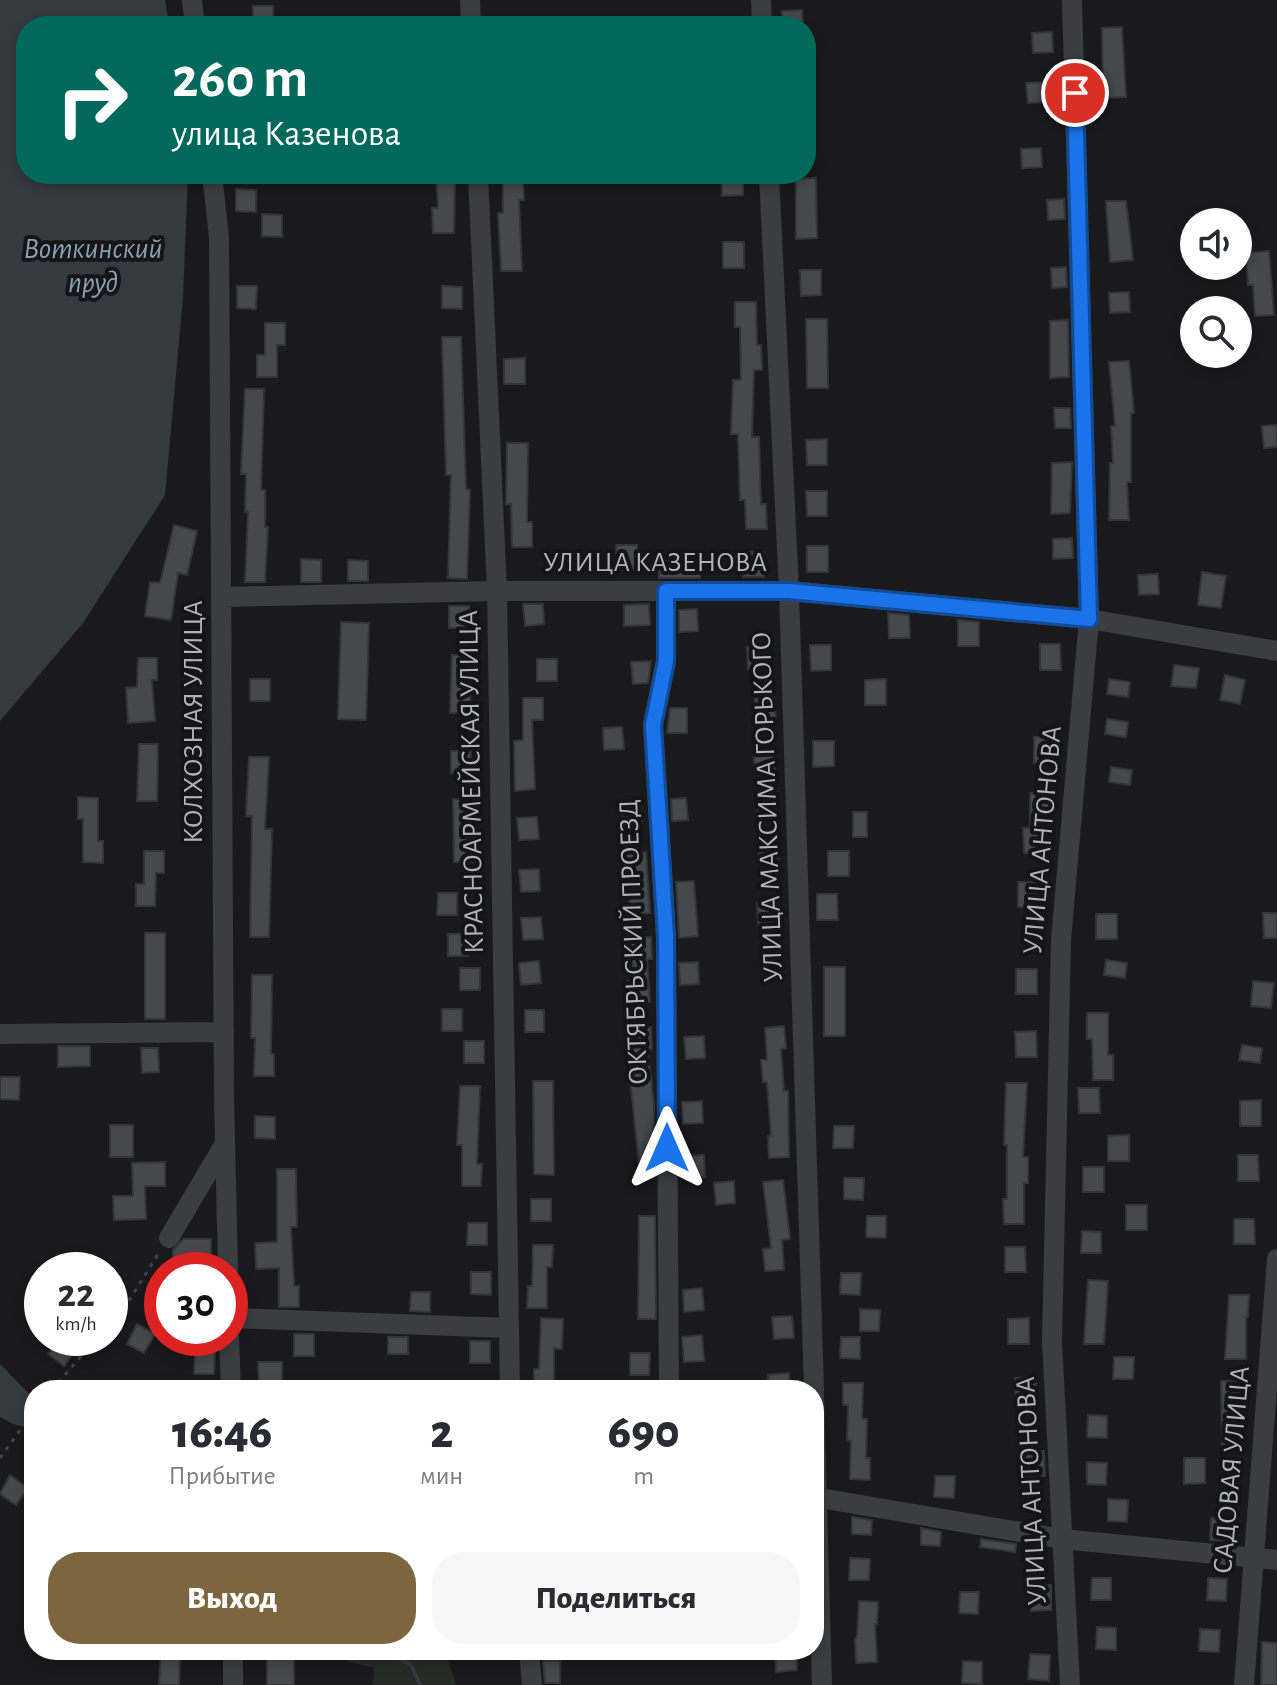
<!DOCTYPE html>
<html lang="ru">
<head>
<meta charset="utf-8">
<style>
	body { margin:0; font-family:"Alegreya Sans",sans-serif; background:#f7f7f7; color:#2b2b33; height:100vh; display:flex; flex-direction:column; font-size:30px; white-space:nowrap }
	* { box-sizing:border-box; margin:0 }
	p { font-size:26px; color:#7c7c81 }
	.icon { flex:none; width:44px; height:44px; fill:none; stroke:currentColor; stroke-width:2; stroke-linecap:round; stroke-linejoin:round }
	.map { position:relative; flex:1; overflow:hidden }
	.side { position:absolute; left:24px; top:1380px; width:800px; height:280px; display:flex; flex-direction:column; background:#fff; border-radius:32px; box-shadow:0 4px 12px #0003 }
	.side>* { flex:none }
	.hud { position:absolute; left:16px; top:16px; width:800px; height:168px; border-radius:32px; box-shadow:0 4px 12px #0003; background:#00695c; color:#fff; overflow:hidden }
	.buttons { position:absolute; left:1180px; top:208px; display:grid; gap:16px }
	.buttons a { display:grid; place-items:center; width:72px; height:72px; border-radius:50%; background:#fff; box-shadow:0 4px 12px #0003; font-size:40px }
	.speed { position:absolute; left:24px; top:1252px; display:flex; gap:16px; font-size:40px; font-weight:700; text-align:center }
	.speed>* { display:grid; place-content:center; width:104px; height:104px; border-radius:50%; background:#fff; box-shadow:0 4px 12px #0003; line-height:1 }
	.speed small { font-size:20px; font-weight:400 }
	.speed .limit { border:12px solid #d22; background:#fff; color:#111 }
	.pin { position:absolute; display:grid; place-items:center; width:68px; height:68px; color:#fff; margin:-34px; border:4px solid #fff; border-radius:50%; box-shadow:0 2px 8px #0007 }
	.me { position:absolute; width:88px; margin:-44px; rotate:0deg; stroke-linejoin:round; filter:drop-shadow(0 0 6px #0008) }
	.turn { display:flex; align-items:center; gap:28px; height:168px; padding:0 24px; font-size:36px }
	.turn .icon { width:104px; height:104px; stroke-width:2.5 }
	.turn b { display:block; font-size:56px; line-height:68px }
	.eta { display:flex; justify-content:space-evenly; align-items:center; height:136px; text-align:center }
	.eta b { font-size:48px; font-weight:800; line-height:56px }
	.button { display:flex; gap:16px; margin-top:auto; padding:16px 24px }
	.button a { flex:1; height:92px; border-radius:32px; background:#7d653f; color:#fff; font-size:32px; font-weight:800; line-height:92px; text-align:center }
	.button a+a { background:#f7f7f7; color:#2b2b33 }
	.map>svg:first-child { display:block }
	.green { fill:#252c25 }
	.water { fill:#333b41 }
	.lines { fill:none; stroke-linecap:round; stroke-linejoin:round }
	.stream { stroke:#333b41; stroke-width:4 }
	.building { fill:#47484c; stroke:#343538; stroke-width:2 }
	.path { stroke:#424448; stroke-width:3; stroke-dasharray:4 6; stroke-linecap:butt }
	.minor { stroke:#3c3d41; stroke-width:20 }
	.route-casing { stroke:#114b97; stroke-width:20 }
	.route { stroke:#1a73e8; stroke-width:14 }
	.labels { text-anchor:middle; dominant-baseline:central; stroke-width:8; stroke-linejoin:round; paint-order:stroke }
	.street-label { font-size:28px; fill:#aeb2ba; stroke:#151517 }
	.water-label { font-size:30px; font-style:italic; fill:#899fb1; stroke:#151517 }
</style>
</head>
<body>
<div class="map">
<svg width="1277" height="1685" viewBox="0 0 1277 1685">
	<rect width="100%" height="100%" fill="#1a1a1c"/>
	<path class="green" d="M304,1650H445L456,1685H373L374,1668Z"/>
	<path class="water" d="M0,0H165L169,26H26V174L188,175L183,297L165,495L83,623L0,721Z
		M0,1364L34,1399V1429L13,1424L0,1417Z"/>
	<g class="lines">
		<path class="stream" d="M385,1650L411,1665L420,1685"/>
	</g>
	<path class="building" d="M253,6H273V26H253Z
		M802,10L803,26H782V11Z
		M1122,27L1126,97L1103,98L1102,28Z
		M1052,32L1053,52L1033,53L1032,33Z
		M1046,82L1047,102L1028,103L1026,83Z
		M1041,148L1042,167L1022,168L1021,149Z
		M436,174H455L454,233H433L432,208H438Z
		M503,174H523L524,200H519L522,271H501L498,213H503Z
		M722,174H743V195L722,196Z
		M816,178L817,238L796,239V179Z
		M236,189L256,190V212L236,211Z
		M1064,199L1065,219L1048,220L1047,200Z
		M1106,201H1126L1133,260L1110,262Z
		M262,214L282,215V237L262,236Z
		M723,242H744V268H723Z
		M1269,251L1274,315L1255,316L1253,285H1248L1246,253Z
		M1066,267L1067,287L1052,288L1051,268Z
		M800,270H821V295L801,296Z
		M237,286H257L256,309L237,308Z
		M442,286L462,287V309L442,308Z
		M1129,292L1130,312L1110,313L1109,293Z
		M735,302H756L757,345H761L762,370H754L752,437H759L761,504H766L767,529H746L745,500H740L738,434H731L733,380H741L740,327H735Z
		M806,319H827L828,388H807Z
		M1068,320L1069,377L1050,378V321Z
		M265,323H285V345H277V377H257V355H265Z
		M442,337H461L466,489L470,490L467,579L448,578L451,475H446Z
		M525,358V384H504V359Z
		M1129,361L1134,413H1131V482H1127L1129,520H1109L1110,463H1113L1111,426H1115L1109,362Z
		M245,389H264L261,490H265V527H268L265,582H245L248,512H245L246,474H241Z
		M1054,408H1070L1071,428H1055Z
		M1277,425V447L1264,448L1262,426Z
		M827,439V465H807L806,440Z
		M507,443H528L527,522H532V547H512L511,504H506Z
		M1072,462L1070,513L1051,514L1052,463Z
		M806,491H827V516H807Z
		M174,525L197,531L187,575L178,573L171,620L145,616L150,582L160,583Z
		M1072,538L1073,558L1053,559V539Z
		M616,545H637L638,570H617Z
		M807,546H828V572H807Z
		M743,552H764V577H743Z
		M301,559L321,560V582H301Z
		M348,560L368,561V581H348Z
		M700,564V578H659V565Z
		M1202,572L1226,576L1221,608L1198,605Z
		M1158,574L1159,594L1139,595L1138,575Z
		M523,604H543L544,624L525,626Z
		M649,604L650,625L624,626V605Z
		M449,606H469V628H449Z
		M697,609L698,631L679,632V610Z
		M888,613L909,615L910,638H889Z
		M958,620L979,622V646H958Z
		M341,622L369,623L366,720L338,719Z
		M1040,644H1060L1061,670H1040Z
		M810,645H831V670L811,671Z
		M767,646L768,668L748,669L747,647Z
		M452,655H471L470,713H450Z
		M138,658H157V680H152L155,721L128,723L126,688L137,687Z
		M537,659H557V681H537Z
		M651,661L648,683L633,684L631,662Z
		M1174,665L1199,668L1196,688L1171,686Z
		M1225,675L1245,680L1240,704L1220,700Z
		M250,679H270V701H250Z
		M886,679V705H865V680Z
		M1109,679L1130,682L1128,697L1107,694Z
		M774,697L776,719L756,720L755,699Z
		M523,698H543V720H532L535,789L515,791L514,741L523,740Z
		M670,708H687V733H667Z
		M1107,719L1128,722L1126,737L1105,734Z
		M622,727L624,749L604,750L603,728Z
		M1034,737H1054L1055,763H1034Z
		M813,741H834V766L813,767Z
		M139,744H158L157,801H137Z
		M773,748L775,769L755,771L753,749Z
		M451,751H471L470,773H451Z
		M249,757H269L265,829H272L269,937H250L252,816H246Z
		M1111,767L1132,770L1130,785L1109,782Z
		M757,791L777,792L776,814L757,813Z
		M1030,793H1051V818H1044V853H1024L1023,828H1030Z
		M78,797L98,798V841H103V863L83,862V819H78Z
		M686,798L688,820L672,821L671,799Z
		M453,799L472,800L473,862H454Z
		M641,799L642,821L622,823L621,801Z
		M853,812H867V837H853Z
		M537,817L539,839L519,840L517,818Z
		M777,835L779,858L759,859L757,837Z
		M144,851H164V873H156L155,906H136V884H144Z
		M828,851H849V876H828Z
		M646,852L650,913L630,914L626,854Z
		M539,869L540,891L521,892L519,870Z
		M694,881L698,936L679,938L676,882Z
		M1018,882H1038V907H1018Z
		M438,893H457V915H437Z
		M817,894H837L838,920H817Z
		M776,901L778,923L758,925L757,903Z
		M1263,913H1277V938H1264Z
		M1096,914H1117V939H1096Z
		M541,917L543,939L523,940L521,918Z
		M145,933H165V1019H145Z
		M448,934H468V956H448Z
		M651,937L652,959H647L650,1002L630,1003L628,981H634L631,938Z
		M1106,960L1127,963L1125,978L1104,975Z
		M539,961L541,983L521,985L519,963Z
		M698,962L699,984L680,985L679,963Z
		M824,967H845V1036H824Z
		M460,968H480V990H460Z
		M1016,969H1037V994H1016Z
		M252,975H272L271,1054H274V1076H254L255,1038H251Z
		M1253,981L1274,983L1271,1008L1251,1006Z
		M442,1009H462V1031H442Z
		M525,1010H544V1032H525Z
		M1087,1013H1108V1055H1113V1080H1093L1092,1039H1087Z
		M784,1026L786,1048L781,1049L784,1091H788L789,1157L769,1158L768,1136H771L767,1082H763L761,1060H767L765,1028Z
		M651,1027L652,1049L648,1050L654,1106V1164L639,1165L629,1068L634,1067L631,1029Z
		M1036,1031L1037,1057H1016L1015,1032Z
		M704,1036L705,1058L686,1059L684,1037Z
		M464,1041H484V1063H464Z
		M1242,1045L1262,1048L1260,1063L1239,1060Z
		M58,1046H90V1066L58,1067Z
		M141,1048H158L159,1072L142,1073Z
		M0,1077H20L19,1100L0,1099Z
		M533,1081H553L554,1175L534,1174Z
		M1006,1083H1027L1023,1157H1028V1183H1024V1224H1004L1003,1199H1007V1145H1004Z
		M460,1086H480L477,1164H482L481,1186H462V1145H457Z
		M1078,1088H1099L1100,1113H1079Z
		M1261,1100V1126H1240V1101Z
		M702,1101L703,1123L683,1124L682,1102Z
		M255,1116L275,1117V1139L255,1138Z
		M110,1125H133V1157H110Z
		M834,1126H854L853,1148H833Z
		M1129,1135V1161H1108V1136Z
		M704,1155L705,1177L686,1178L684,1156Z
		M1238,1155H1258L1259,1181H1238Z
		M165,1162V1186H145L146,1219L114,1220L113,1196H133L132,1163Z
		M1083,1167H1104V1192H1083Z
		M277,1169H296L297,1227H291L294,1286H299V1307H279V1268L256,1269L255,1243L277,1242Z
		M844,1178H864L863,1200L844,1199Z
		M783,1180L790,1239L782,1240L784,1270L765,1271L763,1249L771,1248L763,1182Z
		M734,1181L735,1203L716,1205L714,1183Z
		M531,1199H551V1221H531Z
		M1126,1205H1147V1230H1126Z
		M639,1216H655L656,1319H638Z
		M867,1216H886V1238L866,1237Z
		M1234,1219H1254L1255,1244H1234Z
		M468,1223H487V1245H467Z
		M1082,1231L1101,1232V1253H1081Z
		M183,1239H211V1270H173V1250Z
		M533,1245H553L552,1267H547V1308H527L528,1286H532Z
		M1005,1247H1025L1026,1272H1005Z
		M471,1272H491V1295L471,1294Z
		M841,1273H861L860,1295L840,1294Z
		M1088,1280L1108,1281L1104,1344H1084Z
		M702,1288L704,1310L684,1312L683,1290Z
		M411,1292H430V1312L410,1311Z
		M1229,1295H1249L1248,1317H1246V1359H1225Z
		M860,1309L880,1310L879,1331H860Z
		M792,1316L794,1338L774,1339L772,1317Z
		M541,1318L563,1319L562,1349L554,1348V1390H534V1369H539Z
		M1029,1318V1344H1008V1319Z
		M137,1324L155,1334L144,1353L127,1344Z
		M294,1334H314V1356H294Z
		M702,1335L704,1361L684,1362L682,1337Z
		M388,1337H408V1354H388Z
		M841,1337H860V1359L840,1358Z
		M60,1338L77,1348L64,1366L48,1354Z
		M470,1341H490V1363H470Z
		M195,1352H215L214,1374H194Z
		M630,1353H650L649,1375H630Z
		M1114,1357H1134L1133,1379H1113Z
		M258,1362H282V1390H259Z
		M789,1373L790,1390H769L768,1375Z
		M1036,1377L1037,1403H1016L1015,1378Z
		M1221,1381H1241L1242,1446H1222Z
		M843,1383H863L862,1419H867L866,1458H870V1480L850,1479L851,1441L847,1440L848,1405H843Z
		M1088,1415L1107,1416V1438L1087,1437Z
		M1024,1451H1044L1045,1476H1024Z
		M1184,1458H1205V1483L1184,1484Z
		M1087,1462L1107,1463L1106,1485L1087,1484Z
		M10,1475L28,1488L16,1505L0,1494Z
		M935,1476H955L954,1498L934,1497Z
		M1108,1499L1128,1500L1127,1522L1108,1521Z
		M852,1517L872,1520L871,1535L852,1534Z
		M1211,1518L1230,1519V1541L1210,1540Z
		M921,1528L941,1532L940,1546L921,1545Z
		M981,1539L1016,1544L1015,1552L980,1547Z
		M850,1558L870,1559L869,1580H849Z
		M1092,1578H1111V1600H1091Z
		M1208,1578L1227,1579L1226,1601L1207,1600Z
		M1030,1585H1051V1610L1031,1611Z
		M960,1592H979L978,1614L959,1613Z
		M859,1601L878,1602L877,1624H875L877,1662L856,1663L855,1638H857Z
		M1097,1627L1116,1628V1650L1096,1649Z
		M1200,1629L1220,1630L1219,1652L1199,1651Z
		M1262,1642L1277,1643V1685H1261Z
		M161,1650H180L179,1685H159Z
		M775,1650H796L797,1670L776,1672Z
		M1030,1654L1050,1655L1049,1681L1028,1679Z
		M267,1658H294V1685H267Z
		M543,1661H560V1683H545Z
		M963,1661L982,1662V1684L962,1683Z"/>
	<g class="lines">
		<path class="path" d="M110,1324L125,1307L160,1251
			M52,1390L97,1338
			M0,1458L34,1411"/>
		<path class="minor" d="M192,0L195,26
			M470,0L471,26
			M761,0L762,26
			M212,174L219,237L224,1097L228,1270
			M478,174L497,591L510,1390
			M769,174L789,591L814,1390
			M666,591V661L653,725L666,936L669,1390
			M221,597L497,591H789L1089,619L1277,651
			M0,1034L224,1032
			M169,1238L224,1145
			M230,1318L508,1328
			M229,1338L231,1390
			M814,1396L822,1685
			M814,1497L1062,1539L1277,1560
			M529,1650L532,1685
			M233,1685V1650
			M1070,1685L1052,1341L1061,940L1089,619L1072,0
			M1244,1685L1277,1259"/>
	</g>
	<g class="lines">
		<defs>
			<path id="route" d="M667,1148L666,936L653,725L666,661V591H789L1089,619L1075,93"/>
		</defs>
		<use href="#route" class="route-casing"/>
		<use href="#route" class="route"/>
	</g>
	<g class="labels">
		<g class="street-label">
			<text x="655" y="563">УЛИЦА КАЗЕНОВА</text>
			<text transform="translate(194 722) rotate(-90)">КОЛХОЗНАЯ УЛИЦА</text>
			<text transform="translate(472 782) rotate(-91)">КРАСНОАРМЕЙСКАЯ УЛИЦА</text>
			<text transform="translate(768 807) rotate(-92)">УЛИЦА МАКСИМА ГОРЬКОГО</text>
			<text transform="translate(1043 840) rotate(-85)">УЛИЦА АНТОНОВА</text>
			<text transform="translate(634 942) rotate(-92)">ОКТЯБРЬСКИЙ ПРОЕЗД</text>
			<text transform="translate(1232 1470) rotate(-85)">САДОВАЯ УЛИЦА</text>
			<text transform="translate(1032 1491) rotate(-93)">УЛИЦА АНТОНОВА</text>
		</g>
		<g class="water-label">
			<text x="93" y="249">Воткинский<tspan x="93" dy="34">пруд</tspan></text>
		</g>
	</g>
</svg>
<div class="buttons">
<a><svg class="icon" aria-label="sound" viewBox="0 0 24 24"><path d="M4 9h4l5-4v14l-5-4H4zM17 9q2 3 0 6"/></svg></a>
<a><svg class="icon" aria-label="search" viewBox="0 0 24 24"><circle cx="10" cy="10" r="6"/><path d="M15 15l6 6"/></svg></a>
</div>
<div class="speed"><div>22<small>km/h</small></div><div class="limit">30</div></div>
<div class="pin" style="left:1075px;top:93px;background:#d93025"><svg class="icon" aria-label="arrive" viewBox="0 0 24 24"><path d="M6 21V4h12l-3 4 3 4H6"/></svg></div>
<svg class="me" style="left:667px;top:1148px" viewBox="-20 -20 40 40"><path d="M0-17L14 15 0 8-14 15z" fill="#1a73e8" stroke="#fff" stroke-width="4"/></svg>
<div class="hud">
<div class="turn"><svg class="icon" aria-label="right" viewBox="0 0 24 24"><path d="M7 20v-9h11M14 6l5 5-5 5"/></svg><div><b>260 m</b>улица Казенова</div></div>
</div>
<section class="side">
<div class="eta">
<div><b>16:46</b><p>Прибытие</p></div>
<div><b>2</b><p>мин</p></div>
<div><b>690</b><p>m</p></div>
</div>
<div class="button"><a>Выход</a><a>Поделиться</a></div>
</section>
</div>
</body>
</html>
